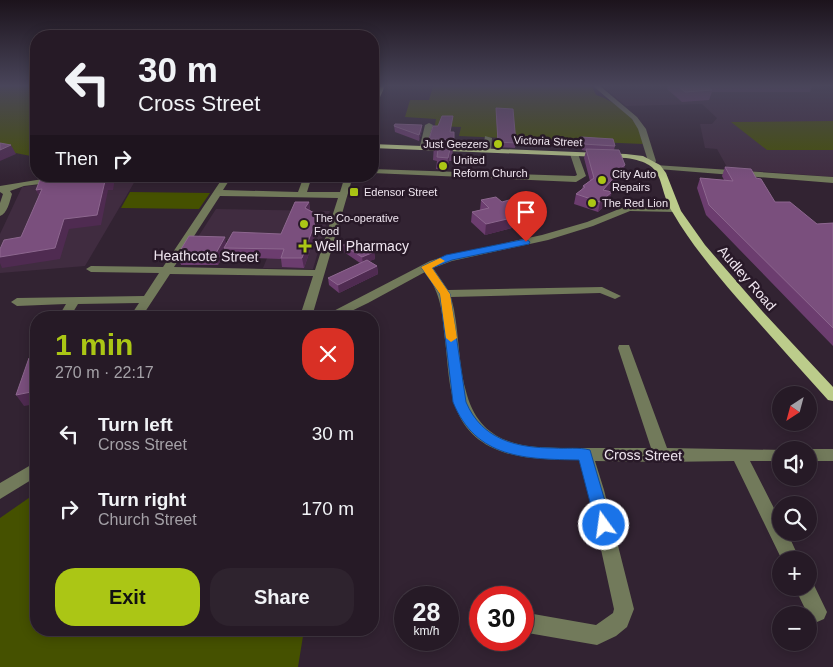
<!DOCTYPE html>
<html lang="en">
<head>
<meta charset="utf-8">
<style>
	body { margin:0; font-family:Arial,sans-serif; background:#2e232e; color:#f1f3f6; height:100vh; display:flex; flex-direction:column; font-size:19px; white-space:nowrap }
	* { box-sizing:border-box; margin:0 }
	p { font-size:16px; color:#a4a1a7 }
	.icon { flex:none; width:28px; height:28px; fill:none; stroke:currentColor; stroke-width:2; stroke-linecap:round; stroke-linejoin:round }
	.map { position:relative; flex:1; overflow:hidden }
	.side { position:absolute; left:30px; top:311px; width:349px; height:325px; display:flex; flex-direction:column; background:#261a26; border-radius:20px; box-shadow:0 2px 12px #0003,0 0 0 1px #423843 }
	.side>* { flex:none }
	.banner { position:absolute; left:30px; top:30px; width:349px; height:152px; border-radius:20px; box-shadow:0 2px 12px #0003,0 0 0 1px #423843; background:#261a26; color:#f1f3f6; overflow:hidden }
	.needle { width:32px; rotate:216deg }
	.fabs { position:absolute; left:772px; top:386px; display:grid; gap:10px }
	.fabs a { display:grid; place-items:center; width:45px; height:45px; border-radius:50%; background:#261a26; box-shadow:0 2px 12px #0003,0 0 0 1px #423843; font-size:25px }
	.speed { position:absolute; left:394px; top:586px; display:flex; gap:10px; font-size:25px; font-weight:700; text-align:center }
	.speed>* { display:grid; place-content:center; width:65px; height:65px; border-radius:50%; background:#261a26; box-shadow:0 2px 12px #0003,0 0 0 1px #423843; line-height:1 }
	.speed small { font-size:12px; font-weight:400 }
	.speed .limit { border:8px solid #d22; background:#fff; color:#111 }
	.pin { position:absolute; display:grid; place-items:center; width:42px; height:42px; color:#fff; margin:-51px -21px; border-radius:50% 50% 50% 0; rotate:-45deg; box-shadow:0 0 5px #0007 }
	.pin .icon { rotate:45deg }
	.me { position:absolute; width:55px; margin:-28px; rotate:346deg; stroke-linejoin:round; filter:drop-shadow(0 0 4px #0008) }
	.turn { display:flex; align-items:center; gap:18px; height:105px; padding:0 25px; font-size:22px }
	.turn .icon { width:65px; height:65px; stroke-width:2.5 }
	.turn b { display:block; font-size:35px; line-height:42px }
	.then { display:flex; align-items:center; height:48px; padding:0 25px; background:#0003; gap:10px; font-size:19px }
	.round { display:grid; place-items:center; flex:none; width:52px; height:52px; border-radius:20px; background:#2e232e }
	.headline { display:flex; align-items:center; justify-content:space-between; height:85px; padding:0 25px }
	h1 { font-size:30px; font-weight:600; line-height:38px; color:#abc615 }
	.action { display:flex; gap:10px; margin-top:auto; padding:10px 25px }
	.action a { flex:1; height:58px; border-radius:20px; background:#abc615; color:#111; font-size:20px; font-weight:600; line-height:58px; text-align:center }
	.action a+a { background:#2e232e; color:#f1f3f6 }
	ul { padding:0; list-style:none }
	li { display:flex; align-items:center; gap:15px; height:75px; padding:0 25px }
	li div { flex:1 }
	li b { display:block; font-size:19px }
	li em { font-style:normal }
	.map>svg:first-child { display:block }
	.built { fill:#402c40 }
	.green { fill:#455100 }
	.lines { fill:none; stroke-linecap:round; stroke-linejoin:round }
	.minor { fill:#727a5b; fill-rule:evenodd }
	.major { fill:#bccc8b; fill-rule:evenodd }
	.wall { fill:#6c3d6f }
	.shaded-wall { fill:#4f2b51 }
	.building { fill:#7a4f7d; stroke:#8d678f }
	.route { fill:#1a73e8; stroke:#114b97 }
	.slow { fill:#f59e0b }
	.poi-dot { fill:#abc615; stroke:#281928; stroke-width:2 }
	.labels { text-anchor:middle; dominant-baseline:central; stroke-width:5; stroke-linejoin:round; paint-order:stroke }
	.far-street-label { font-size:11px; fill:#f0e6f0; stroke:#281928 }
	.far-poi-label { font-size:11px; fill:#f0e6f0; stroke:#281928; text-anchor:start }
	.poi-label { font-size:14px; fill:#f0e6f0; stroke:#281928; text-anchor:start }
	.street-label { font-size:14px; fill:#f0e6f0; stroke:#281928 }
</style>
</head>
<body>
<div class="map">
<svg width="833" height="667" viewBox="0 0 833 667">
	<rect width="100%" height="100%" fill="#322332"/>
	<path class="built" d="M602,86H822L833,91V177L728,169L717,149L705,148L700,124H712L717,118L702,104L626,106Z
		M103,176H138L85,266L0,273V234L22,187Z
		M216,209L330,211L313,269L263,268L274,241L196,240Z"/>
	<path class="green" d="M0,86H36V157L0,150Z
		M433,86H592L596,95C611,99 631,114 638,128C640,133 641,139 643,144L459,136L461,127L437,126L435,125L436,119L405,117L410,100H429Z
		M833,121V150H767L731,122Z
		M130,192L210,193L199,209L121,208Z
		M36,493V630H304L298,667H0V518Z"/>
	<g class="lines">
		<path class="minor" d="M593,86H600L637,117L646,129L656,161L655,163L648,161L638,129L632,119Z
			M429,123L433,125L426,148L419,150L425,125Z
			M485,136L492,138L491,150L487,152L483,150Z
			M571,152L578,154L586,176L576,182L372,173V169L575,176L577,175L570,154Z
			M655,165L833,177V183L658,169H655Z
			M61,176H85L81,179L24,186L10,191L12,194C10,201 7,214 0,216V203L3,194L0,192V186Z
			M224,176H232L223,190L298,192L304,176H312L307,192H340L345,176H353L313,313L314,318H302L301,313L313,276L170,274L141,318H129L139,303L78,304L70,317L65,318L60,314L66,304L17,306L11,302L17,298L144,296L159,273L91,272L86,269L91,266L163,267ZM220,196L338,198L315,270L174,267Z
			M629,205L675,206L680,209L675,212L630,211L593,226L548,240L452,261L433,268L448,290L602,287L621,296L615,299L600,293L451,297C460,329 457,363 467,395C483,450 532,448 579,448C603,448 627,448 651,448L618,348L619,345H629L667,448L785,450H781V461H750L781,522V532H787L800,560H782L734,461L662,462L595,461L604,490L634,609L627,627L616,636L597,645L522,632V612L596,625L613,613L614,609L588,490L579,460C534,460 478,460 457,411C448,389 448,363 445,340C442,313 442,295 425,272L368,303L337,318H320L430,261L449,255L542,235L587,222Z
			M809,449H833V461H809V450H805Z
			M36,462V477L0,499V483Z
			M809,580L812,581L827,612L824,619L817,622L810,619L795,588H809Z"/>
		<path class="major" d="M379,86H385L375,108L372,110V100Z
			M372,144L626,154L643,156L660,165L666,173L681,211L705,245L763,312L833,387V401L828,400C797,366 767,332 737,298C714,271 691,244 673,213C655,184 669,164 626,158L372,148Z"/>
	</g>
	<path class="wall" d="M668,86H812L810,92H712L709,100L682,102L667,89Z
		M496,108L516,143L515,148L498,147Z
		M452,121L450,132H454L452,161H449L447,170L436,169L437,161L433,160L434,145L429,144V139L438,126Z
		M422,125V130L419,141L395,132L394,126Z
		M581,137L615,146L614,150L625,165L622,174L617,179L616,182L608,191L609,202L598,212L574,204L576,194L582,189L583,186L590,181L584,158L586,151L582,150L580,143Z
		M725,167L756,178L775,202L817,224L833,223V346L706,215L697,188L700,178L724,180L722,176Z
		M481,200L502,202L522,210L519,226L485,235L471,222L472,212L480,210Z
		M309,202L310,210L319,224L304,268L282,267L281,259L226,257L225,252L218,265H181L178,254L226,243L281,234Z
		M343,245L374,252L375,259L369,261L377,266L378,274L339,293L329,285L328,278L360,263L344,252Z"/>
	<path class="shaded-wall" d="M422,125V130L419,141V135Z
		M11,145L16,154L0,161V150Z
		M450,149L449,161L447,170L448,158Z
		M625,165L622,174L617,179L616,182L601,200L603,190L617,171Z
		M110,176H114L115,178L113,190H108L101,225L69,229L60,259L2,268L0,263V257L64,219Z
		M42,189L40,199L36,190Z
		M612,192L609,202L598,212L600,202Z
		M309,202L310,211L305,208Z
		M522,210L519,226L485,235L486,224L515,211Z
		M318,215L319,224L304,268L302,258Z
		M225,237L227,248H224L225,252L218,265L215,255Z
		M374,252L375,259L363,264L362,257Z
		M377,266L378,274L339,293L338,285Z
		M36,391V404L24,406L16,395Z"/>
	<path class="building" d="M678,86H707L712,90L685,92Z
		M496,108L513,109L516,143L498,142Z
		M442,116H453L450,132H454V140L429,139L433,126H438Z
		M395,124L422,125L419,135L394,126Z
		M581,137L613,139L615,146L583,144Z
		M435,141L453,142V149H450L448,158L437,157L438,149H434Z
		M0,143L11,145L0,150Z
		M586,149L619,150L625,165L617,171L618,173L603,190L612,192L600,202L576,194L585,187L583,186L594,178Z
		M725,167L751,169L756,178L761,179L775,202H790L817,224L833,223V328L709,205L700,178L733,181Z
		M46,176H110L109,180L105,181L97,215L64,219L55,248L0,257V249L4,240L21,237L42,189L36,190L41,177Z
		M496,197L502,202L509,200L522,210L515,211L520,216L486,224L472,212L489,208L481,200Z
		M295,202H309L305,208L318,215L302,258H281L284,249L224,248L233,232L281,234Z
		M189,236L225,237L215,255L178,254Z
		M355,240L374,252L362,257L343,245Z
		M367,260L377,266L338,285L328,278Z
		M36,357V391L16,395L29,358Z"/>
	<linearGradient id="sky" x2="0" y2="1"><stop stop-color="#1c131c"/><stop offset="0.48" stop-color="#49455a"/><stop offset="1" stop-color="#49455a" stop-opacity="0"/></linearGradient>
	<rect width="833" height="179" fill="url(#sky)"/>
	<path class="route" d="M526,239L530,242L529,244L452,260L432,268L450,294L466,402C482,440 517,448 554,448C566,449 579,447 590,450L612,525L610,530L604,532L598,530L596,525L579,460C526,459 476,459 453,402L440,294L421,267L446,255Z"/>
	<path class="slow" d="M440,258L445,261L432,268L450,294L457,338L451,342L446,338L440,294L421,267Z"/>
	<g class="poi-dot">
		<circle cx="498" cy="144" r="5"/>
		<circle cx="443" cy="166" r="5"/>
		<circle cx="602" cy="180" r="5"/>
		<rect x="349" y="187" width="10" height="10" rx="2.5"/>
		<circle cx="592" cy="203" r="5"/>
		<circle cx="304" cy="224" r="5"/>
		<path d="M302.5 238.5h5v5h5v5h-5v5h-5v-5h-5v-5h5z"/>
	</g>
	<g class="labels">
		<g class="far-street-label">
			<text transform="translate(548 141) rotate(2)">Victoria Street</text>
		</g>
		<g class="far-poi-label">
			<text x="488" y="144" text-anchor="end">Just Geezers</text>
			<text x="453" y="160">United<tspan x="453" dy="13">Reform Church</tspan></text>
			<text x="612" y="174">City Auto<tspan x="612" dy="13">Repairs</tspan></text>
			<text x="364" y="192">Edensor Street</text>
			<text x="602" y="203">The Red Lion</text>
			<text x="314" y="218">The Co-operative<tspan x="314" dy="13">Food</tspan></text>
		</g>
		<g class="poi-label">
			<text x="315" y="246">Well Pharmacy</text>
		</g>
		<g class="street-label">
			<text transform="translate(206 256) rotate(1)">Heathcote Street</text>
			<text transform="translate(747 278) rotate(49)">Audley Road</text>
			<text transform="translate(643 455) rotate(1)">Cross Street</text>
		</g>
	</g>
</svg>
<div class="fabs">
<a><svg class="needle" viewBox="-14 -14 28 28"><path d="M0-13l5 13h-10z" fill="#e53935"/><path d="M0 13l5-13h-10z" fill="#a4a1a7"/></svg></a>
<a><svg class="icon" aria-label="sound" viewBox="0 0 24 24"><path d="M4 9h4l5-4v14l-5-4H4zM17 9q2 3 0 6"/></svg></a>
<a><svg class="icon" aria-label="search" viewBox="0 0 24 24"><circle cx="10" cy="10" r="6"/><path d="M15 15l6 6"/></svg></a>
<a>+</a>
<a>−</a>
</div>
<div class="speed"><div>28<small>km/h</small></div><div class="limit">30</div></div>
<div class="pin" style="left:526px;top:242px;background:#d93025"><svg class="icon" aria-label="arrive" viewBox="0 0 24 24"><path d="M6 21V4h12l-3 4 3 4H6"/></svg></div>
<svg class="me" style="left:604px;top:525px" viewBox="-20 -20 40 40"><circle r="17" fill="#1a73e8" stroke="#fff" stroke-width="3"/><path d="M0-11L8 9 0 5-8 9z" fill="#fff"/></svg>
<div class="banner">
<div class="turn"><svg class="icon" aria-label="left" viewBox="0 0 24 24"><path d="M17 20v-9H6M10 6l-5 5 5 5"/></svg><div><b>30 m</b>Cross Street</div></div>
<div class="then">Then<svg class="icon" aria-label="right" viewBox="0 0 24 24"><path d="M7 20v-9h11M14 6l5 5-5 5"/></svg></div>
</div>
<section class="side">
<div class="headline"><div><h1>1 min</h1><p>270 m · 22:17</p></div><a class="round" style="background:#d93025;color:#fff"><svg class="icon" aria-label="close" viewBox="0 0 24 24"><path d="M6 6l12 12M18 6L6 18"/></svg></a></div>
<ul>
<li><svg class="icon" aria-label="left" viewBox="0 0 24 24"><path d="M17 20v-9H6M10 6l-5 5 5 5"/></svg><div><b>Turn left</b><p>Cross Street</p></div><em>30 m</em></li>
<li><svg class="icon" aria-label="right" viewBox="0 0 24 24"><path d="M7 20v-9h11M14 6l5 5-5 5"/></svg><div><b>Turn right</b><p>Church Street</p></div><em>170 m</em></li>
</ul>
<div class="action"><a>Exit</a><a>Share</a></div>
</section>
</div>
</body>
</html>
